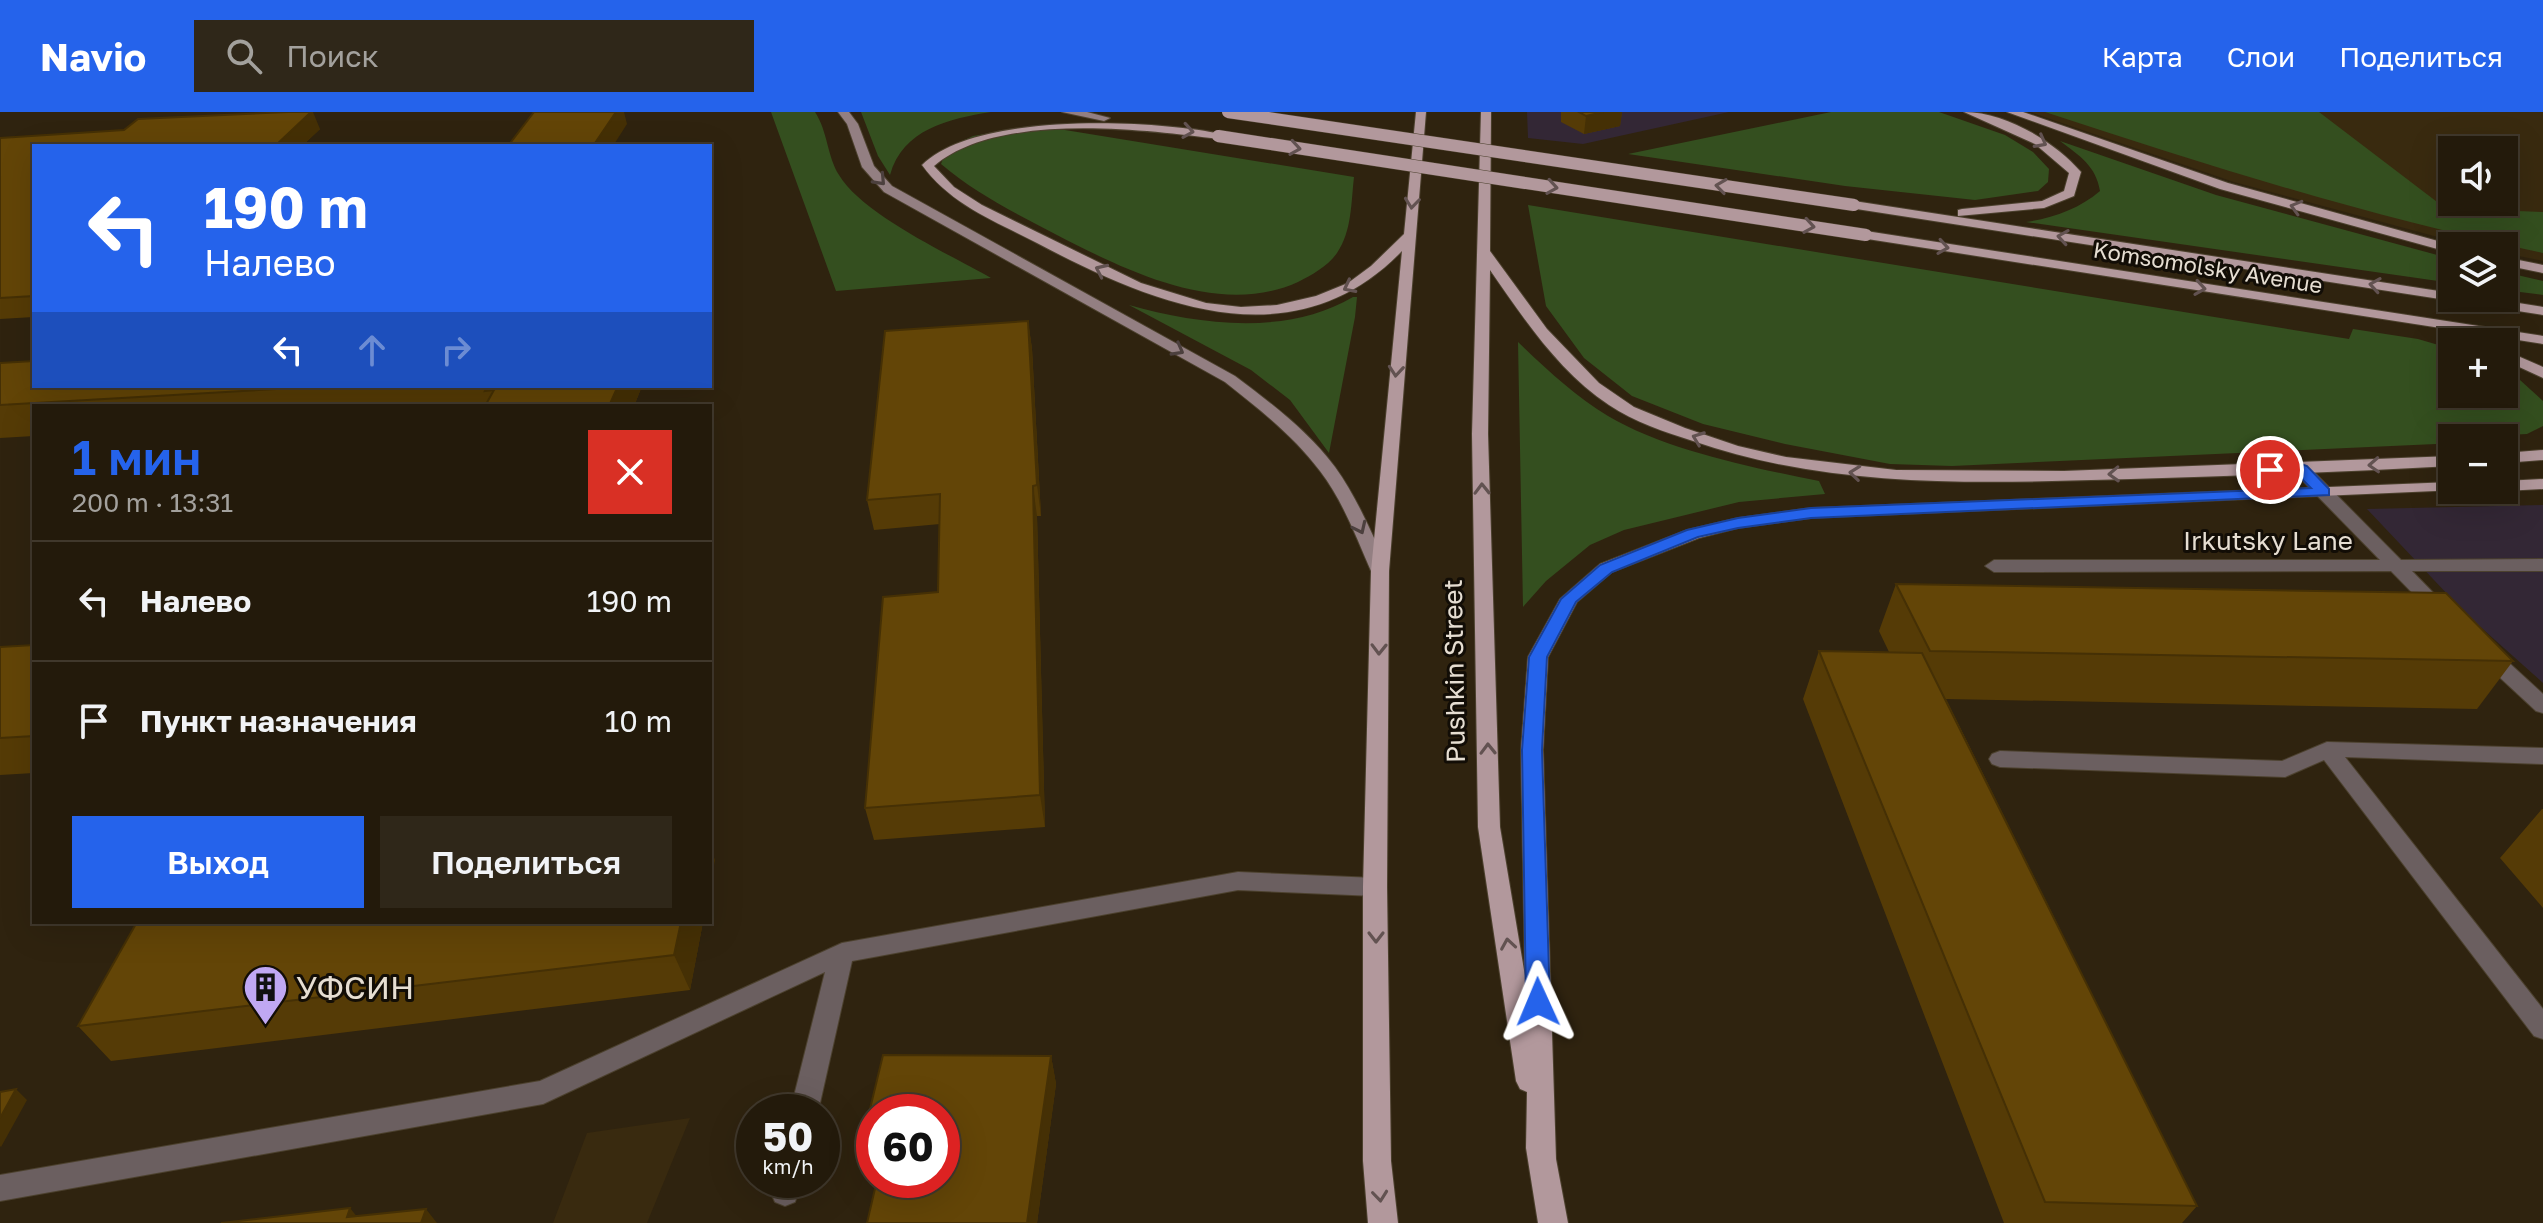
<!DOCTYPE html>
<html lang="ru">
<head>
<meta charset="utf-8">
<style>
	body { margin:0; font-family:"Golos Text",sans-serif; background:#2f2719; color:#f1f3f6; height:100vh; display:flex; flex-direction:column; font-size:30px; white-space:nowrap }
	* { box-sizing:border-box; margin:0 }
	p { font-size:26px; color:#a3a19d }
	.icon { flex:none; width:44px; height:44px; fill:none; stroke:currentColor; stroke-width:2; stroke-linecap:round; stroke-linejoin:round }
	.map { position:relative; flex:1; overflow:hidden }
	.sheet { position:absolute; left:32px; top:292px; width:680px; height:520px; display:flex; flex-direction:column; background:#231a0b; border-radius:0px; box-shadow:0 8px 32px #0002,0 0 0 2px #40382c }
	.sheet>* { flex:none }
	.top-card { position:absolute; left:32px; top:32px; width:680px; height:244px; border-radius:0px; box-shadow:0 8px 32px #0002,0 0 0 2px #40382c; background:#2563eb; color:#fff; overflow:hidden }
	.buttons { position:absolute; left:2438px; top:24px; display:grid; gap:16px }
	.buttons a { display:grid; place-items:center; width:80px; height:80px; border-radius:0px; background:#231a0b; box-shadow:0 8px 32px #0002,0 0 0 2px #40382c; font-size:40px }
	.speed { position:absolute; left:736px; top:982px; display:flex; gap:16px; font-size:40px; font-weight:700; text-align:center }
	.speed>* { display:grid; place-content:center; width:104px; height:104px; border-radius:50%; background:#231a0b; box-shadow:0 8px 32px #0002,0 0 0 2px #40382c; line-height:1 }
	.speed small { font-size:20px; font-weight:400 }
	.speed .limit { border:12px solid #d22; background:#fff; color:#111 }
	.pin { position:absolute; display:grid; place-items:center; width:68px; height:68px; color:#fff; margin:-34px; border:4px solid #fff; border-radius:50%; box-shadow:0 2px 8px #0007 }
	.me { position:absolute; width:88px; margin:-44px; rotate:359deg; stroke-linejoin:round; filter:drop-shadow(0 0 6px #0008) }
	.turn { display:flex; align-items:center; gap:28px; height:168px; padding:0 40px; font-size:36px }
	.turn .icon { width:104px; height:104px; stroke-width:2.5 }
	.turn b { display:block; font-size:56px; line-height:68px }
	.lanes { display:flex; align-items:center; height:76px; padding:0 40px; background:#0003; justify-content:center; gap:40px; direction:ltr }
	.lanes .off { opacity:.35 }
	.round { display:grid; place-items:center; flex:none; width:84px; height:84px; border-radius:0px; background:#2f2719 }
	.summary { display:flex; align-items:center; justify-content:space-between; height:136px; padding:0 40px }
	h1 { font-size:48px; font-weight:600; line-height:60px; color:#2563eb }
	.button { display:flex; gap:16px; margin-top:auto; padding:16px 40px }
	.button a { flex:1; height:92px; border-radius:0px; background:#2563eb; color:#fff; font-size:32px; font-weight:600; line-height:92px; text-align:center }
	.button a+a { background:#2f2719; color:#f1f3f6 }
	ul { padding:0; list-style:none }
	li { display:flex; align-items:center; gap:24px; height:120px; padding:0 40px; border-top:2px solid #40382c }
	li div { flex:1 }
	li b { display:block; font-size:30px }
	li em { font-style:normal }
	header { display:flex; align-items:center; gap:48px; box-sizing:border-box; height:112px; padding:0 40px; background:#2563eb; color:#fff }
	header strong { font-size:38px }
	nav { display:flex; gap:44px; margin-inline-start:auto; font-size:28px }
	.search { width:560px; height:72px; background:#2f2719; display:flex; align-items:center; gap:20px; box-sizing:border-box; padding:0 28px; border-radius:0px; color:#a3a19d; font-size:30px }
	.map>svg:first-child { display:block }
	.commercial { fill:#332735 }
	.built { fill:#392a0f; fill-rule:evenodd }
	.green { fill:#344f1f }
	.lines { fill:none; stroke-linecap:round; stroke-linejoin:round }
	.service-casing { stroke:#4c412e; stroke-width:2 }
	.minor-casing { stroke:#4c412e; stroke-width:2 }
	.secondary-casing { stroke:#4c412e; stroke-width:2 }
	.primary-casing { stroke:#4c412e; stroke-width:2 }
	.service { fill:#6b5f60; fill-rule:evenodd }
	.minor { fill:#6b5f60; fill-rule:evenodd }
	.secondary { fill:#937f82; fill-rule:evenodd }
	.primary { fill:#b2989c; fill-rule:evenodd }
	.primary-bridge-casing { stroke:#4c412e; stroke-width:13; stroke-linecap:butt }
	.primary-bridge { stroke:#b2989c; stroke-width:12 }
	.wall { fill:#553b06 }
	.shaded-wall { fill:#453005 }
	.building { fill:#634507; stroke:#453005; stroke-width:2 }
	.oneway { stroke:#625251 }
	.oneway2 { stroke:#4c403e }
	.route { fill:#2563eb; stroke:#184099; stroke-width:2 }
	.labels { text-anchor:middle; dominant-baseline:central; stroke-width:6; stroke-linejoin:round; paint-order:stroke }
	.far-street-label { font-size:22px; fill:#e6ded2; stroke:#120d06 }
	.street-label { font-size:26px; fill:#e6ded2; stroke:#120d06 }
	.near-poi-label { font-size:32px; fill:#e6ded2; stroke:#120d06; text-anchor:start }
</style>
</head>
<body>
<header>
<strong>Navio</strong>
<div class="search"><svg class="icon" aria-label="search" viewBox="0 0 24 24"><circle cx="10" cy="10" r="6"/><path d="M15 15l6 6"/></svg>Поиск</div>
<nav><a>Карта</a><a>Слои</a><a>Поделиться</a></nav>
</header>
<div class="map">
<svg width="2543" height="1111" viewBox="0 0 2543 1111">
	<rect width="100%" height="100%" fill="#2f230f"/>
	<path class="commercial" d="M1527,0H1729L1583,32L1528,26Z
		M2543,393V571L2467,503L2367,397Z"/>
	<path class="built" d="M2030,0H2543V149L2504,141V134H2471L2234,70ZM2452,38H2504V90H2452Z
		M690,1006L647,1111H553L587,1021Z"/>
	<path class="green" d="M771,0H815C828,20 827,44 839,63C863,103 949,142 991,166L836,179Z
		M861,0H991C948,7 903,17 890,63L878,44Z
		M1831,0H1939L2005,23L2033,40L2049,57L2048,70L2038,79L1975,88L1845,74L1628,42Z
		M2045,0H2319L2445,96L2543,100V141C2374,106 2209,54 2045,0Z
		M1025,15L1065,18L1354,65C1351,91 1352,119 1337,141C1328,154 1312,163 1298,170C1219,206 1125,158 1055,122C1015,101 975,81 941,52L947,36L973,24Z
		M2060,29L2216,83L2452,147V171L2026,110C2053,106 2079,97 2100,79C2096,54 2080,44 2060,29Z
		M1528,93L2349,227L2353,217L2418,227L2452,237V282H2504V260L2520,268L2543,289V314L2527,322L2452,326V330L2436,332L1952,354L1890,352L1785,332L1703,312L1632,284L1584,246L1546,194Z
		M2504,160L2543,169V183L2504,178Z
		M1353,185H1357L1355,205L1329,341L1290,288L1251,258L1129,193C1200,213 1287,224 1353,185Z
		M1518,230C1545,256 1575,284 1608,304C1665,338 1754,356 1819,369L1825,382L1739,390L1624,418L1590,433L1546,469L1523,495Z"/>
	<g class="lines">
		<defs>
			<path id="service" d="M2327,630L2543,636V652L2345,645L2543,897V927L2534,924L2324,648L2285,665L2000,655L1992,652L1989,647L1992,642L2000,639L2282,649Z
				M1238,760L1375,766L1383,769L1387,775L1383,781L1375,784L1238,778L852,849L818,1000H790L825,860L543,992L0,1089V1063L540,969L842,831Z
				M774,1068H802L795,1090L785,1094L775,1090L771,1081Z"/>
			<path id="minor" d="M2301,352L2307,353L2401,448L2543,447V459H2412L2451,499L2441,505L2434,503L2391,459L1994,460L1985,454L1994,448H2380L2295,361L2293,357Z
				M2488,537L2495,538L2543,582V601L2536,599L2481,548L2478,543Z"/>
			<path id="secondary" d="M838,0H849L858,12L874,54L892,74L1235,264C1271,291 1308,319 1335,355C1358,387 1373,424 1389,459L1387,463H1373L1371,459C1356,425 1343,389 1320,359C1294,324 1259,297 1225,270L884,80L862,55L847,12Z
				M1062,0H1087L1110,6L1104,9Z"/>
			<path id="primary" d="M1416,0H1426L1389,459L1387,775L1391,1049L1398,1111H1368L1363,1049V775L1371,459L1402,139C1294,251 1154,193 1037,131C995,109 951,93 922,53C975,0 1150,7 1222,22V26L1218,27C1140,17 997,0 934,54L954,75L982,93L1141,171L1206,191L1241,195L1277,193L1316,184L1348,171L1371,154L1404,122Z
				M1481,0H1491L1490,139L1547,217L1599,271L1634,295L1685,316L1738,334L1786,345L1896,358L2064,359L2452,344V354C2345,360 2238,364 2131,367C1983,371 1835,378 1693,329C1665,320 1634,310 1609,293C1559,260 1524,207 1490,158L1488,322L1500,715L1525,864L1521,638L1528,545L1560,487L1600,452L1687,418L1738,406L1811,396L2452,370V378H2458L1811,406L1738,416L1699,426L1612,460L1577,490L1548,545L1543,638L1556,1047L1568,1111H1538L1526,1036L1527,980L1520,977L1516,969L1478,715L1472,322Z
				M1964,0C2005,0 2054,29 2081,60L2074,84L2044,96L1958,104V98L1962,97L2042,89L2064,79L2069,61L2035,32Z
				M2007,0H2023L2228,71L2456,134H2452V141L2220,77Z
				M1854,89L2452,181V186H2487L2543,195V203L1850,96V90Z
				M1866,119L2543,224V232L1861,126L1860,123Z
				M2504,145L2543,153V161L2504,153Z
				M2504,238L2543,255V266L2504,248Z
				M2543,338V348L2504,351V341Z
				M2543,367V377L2504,379L2500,378H2504V369Z"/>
		</defs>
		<use href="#service" class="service-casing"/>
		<use href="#minor" class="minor-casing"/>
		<use href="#secondary" class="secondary-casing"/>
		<use href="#primary" class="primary-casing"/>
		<use href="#service" class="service"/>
		<use href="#minor" class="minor"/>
		<use href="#secondary" class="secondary"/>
		<use href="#primary" class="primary"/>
		<defs>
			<path id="primary-bridge" d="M1228,0L1854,93
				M1218,24L1866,123"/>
		</defs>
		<use href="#primary-bridge" class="primary-bridge-casing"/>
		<use href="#primary-bridge" class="primary-bridge"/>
	</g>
	<path class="wall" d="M1561,0H1622L1620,14L1584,22L1561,10Z
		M320,17L302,34H34V205L0,207V26Z
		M1028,209L1032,237L1041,404H1037L1045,715L874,728L865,696L938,480L940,412L874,418L867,388Z
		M0,251L34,274H642L634,294H34V324L0,326Z
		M1896,472L2513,549L2477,597L1946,587L2197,1094L2182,1111H2004L1803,587L1819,539L1889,540L1879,519Z
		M34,533V661L0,663V535Z
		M2542,697H2543V796L2500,746Z
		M703,810L690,878L111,949L78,914Z
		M883,943L1051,944L1056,972L1037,1111H867L877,1068H942V1000H874V1054H873L863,1026Z"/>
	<path class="shaded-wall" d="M311,0H313L320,17L302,34H275Z
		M616,0H624L627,12L613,34H593Z
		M1603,0H1622L1620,14L1584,22L1586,4Z
		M1028,209L1032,237L1041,404L1037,373Z
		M618,274H642L634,294H609Z
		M1033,374L1037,404L1045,715L1040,683Z
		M710,735L715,748L710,774Z
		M681,810H703L690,878L674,843Z
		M1051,944L1056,972L1037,1111H1027Z
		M16,977L27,988L1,1035L0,1034V1006Z
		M350,1096L362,1111L347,1105Z
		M426,1097L437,1111H421Z"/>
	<path class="building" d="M288,0H311L275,34H34V184L0,186V26L124,18L138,7Z
		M534,0H616L593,34H508Z
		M1579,0H1603L1586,4Z
		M1028,209L1037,373L1033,374L1040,683L865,696L883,485L938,480L940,382L867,388L885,219Z
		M34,249V274H329L0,293V251Z
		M488,274H618L609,294H485L494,278L485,279Z
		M1896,472L2446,481L2513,549L1930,539Z
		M34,533V624L0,626V535Z
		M1819,539L1922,541L2197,1094L2045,1090Z
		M137,810H681L674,843L78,914Z
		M883,943L1051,944L1027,1111H867L877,1068H942V1000H874V1026H863Z
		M16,977L0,1006V980Z
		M350,1096L347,1105L426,1097L421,1111H221Z"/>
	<defs><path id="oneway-chevron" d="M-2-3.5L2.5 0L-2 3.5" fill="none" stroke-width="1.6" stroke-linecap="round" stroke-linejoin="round" transform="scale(2)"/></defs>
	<g class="oneway">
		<use href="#oneway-chevron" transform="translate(1188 19) rotate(9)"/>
		<use href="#oneway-chevron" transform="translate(2041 30) rotate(28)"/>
		<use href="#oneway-chevron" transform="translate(1295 36) rotate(9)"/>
		<use href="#oneway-chevron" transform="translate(1721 74) rotate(-172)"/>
		<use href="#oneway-chevron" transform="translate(1552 75) rotate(9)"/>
		<use href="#oneway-chevron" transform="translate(1412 91) rotate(96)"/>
		<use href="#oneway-chevron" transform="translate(2296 95) rotate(-164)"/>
		<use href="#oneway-chevron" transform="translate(1809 114) rotate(9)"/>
		<use href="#oneway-chevron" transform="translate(2063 125) rotate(-171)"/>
		<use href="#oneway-chevron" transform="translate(1943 135) rotate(9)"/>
		<use href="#oneway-chevron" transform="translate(1101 158) rotate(-155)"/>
		<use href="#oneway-chevron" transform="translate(2375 173) rotate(-171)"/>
		<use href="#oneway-chevron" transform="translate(1349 175) rotate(153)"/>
		<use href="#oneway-chevron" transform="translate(2200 176) rotate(9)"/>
		<use href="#oneway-chevron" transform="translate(1396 259) rotate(95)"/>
		<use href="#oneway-chevron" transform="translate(1698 326) rotate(-159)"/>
		<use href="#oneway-chevron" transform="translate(2374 353) rotate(177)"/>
		<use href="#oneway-chevron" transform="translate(1855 361) rotate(-174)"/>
		<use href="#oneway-chevron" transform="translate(2114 362) rotate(178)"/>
		<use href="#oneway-chevron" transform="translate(1482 377) rotate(-91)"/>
		<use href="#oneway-chevron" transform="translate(1379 537) rotate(91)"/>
		<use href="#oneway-chevron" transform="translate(1488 637) rotate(-91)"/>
		<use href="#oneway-chevron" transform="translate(1376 825) rotate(90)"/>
		<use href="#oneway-chevron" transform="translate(1508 832) rotate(-99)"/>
		<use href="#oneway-chevron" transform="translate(1380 1084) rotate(84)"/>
	</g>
	<g class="oneway2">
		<use href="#oneway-chevron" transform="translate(880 68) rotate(47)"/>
		<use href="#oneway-chevron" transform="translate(1178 238) rotate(29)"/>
		<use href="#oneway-chevron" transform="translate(1360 416) rotate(65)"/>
	</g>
	<path class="route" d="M2301,352L2307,354L2329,377V383L1811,406L1738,416L1698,425L1612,460L1576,490L1547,545L1542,638L1550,890L1546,897L1538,900L1530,897L1526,890L1522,638L1529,545L1561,487L1600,453L1687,418L1738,406L1811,396L2311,376L2297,362L2270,363L2262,358L2270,353Z"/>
	<defs>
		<symbol id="building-pin" viewBox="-11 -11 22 30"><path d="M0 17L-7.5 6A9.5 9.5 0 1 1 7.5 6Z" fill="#c0a8f3" stroke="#120d06"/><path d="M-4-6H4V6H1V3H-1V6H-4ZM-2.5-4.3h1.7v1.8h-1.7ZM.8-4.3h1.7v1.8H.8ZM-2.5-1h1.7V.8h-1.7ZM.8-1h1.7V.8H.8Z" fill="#111"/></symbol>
	</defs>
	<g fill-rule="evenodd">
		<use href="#building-pin" x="240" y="850" width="51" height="69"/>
	</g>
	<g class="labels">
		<g class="far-street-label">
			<text transform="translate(2208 155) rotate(9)">Komsomolsky Avenue</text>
		</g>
		<g class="street-label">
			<text x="2268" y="428">Irkutsky Lane</text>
			<text transform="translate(1454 559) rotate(-91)">Pushkin Street</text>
		</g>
		<g class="near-poi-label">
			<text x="296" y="875">УФСИН</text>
		</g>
	</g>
</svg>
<div class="buttons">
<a><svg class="icon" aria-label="sound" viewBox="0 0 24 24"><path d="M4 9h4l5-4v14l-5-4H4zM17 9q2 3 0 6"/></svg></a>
<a><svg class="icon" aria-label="layers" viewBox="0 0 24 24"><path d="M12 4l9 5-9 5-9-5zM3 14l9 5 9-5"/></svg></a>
<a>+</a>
<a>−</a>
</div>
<div class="speed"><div>50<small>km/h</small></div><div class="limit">60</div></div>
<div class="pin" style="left:2270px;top:358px;background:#d93025"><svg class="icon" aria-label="arrive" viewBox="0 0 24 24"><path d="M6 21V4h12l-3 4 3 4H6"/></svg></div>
<svg class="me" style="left:1538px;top:890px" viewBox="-20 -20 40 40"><path d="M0-17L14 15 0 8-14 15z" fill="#2563eb" stroke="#fff" stroke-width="4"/></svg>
<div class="top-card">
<div class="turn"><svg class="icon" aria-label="left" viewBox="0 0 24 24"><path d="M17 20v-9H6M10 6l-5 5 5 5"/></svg><div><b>190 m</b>Налево</div></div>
<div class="lanes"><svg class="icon" aria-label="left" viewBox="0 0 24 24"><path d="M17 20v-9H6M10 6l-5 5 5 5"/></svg><svg class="icon off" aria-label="ahead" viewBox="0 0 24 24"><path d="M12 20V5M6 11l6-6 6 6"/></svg><svg class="icon off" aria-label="right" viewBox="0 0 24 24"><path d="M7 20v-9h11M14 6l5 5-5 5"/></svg></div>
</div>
<section class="sheet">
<div class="summary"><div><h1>1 мин</h1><p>200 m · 13:31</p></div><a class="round" style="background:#d93025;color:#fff"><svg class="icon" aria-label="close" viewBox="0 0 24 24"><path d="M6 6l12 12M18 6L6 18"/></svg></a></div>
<ul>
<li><svg class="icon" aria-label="left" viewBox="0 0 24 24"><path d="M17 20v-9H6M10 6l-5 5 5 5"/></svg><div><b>Налево</b></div><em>190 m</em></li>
<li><svg class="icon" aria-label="arrive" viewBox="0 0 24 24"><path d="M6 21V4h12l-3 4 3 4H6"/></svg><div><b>Пункт назначения</b></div><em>10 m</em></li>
</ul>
<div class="button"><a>Выход</a><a>Поделиться</a></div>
</section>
</div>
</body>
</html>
